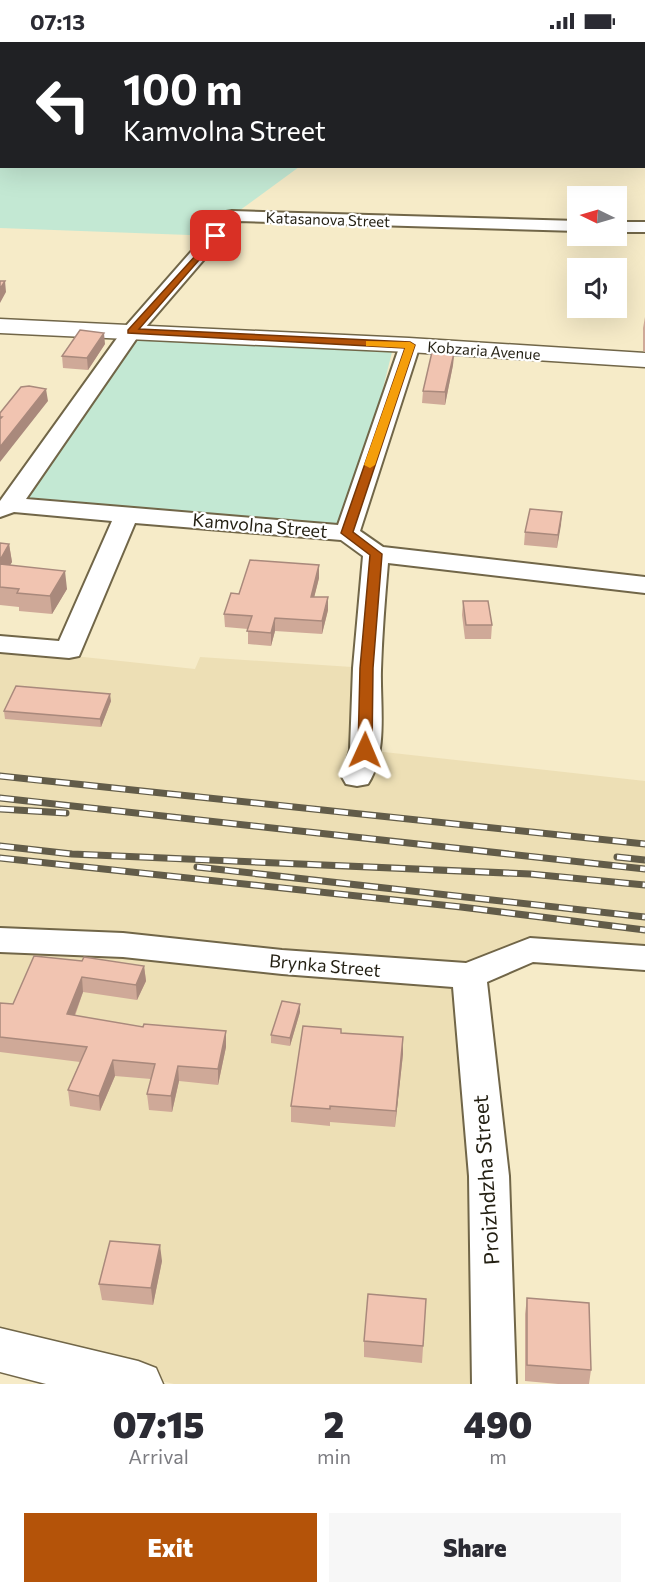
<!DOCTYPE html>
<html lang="en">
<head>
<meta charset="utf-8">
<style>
	body { margin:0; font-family:Commissioner,sans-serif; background:#f7f7f7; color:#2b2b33; height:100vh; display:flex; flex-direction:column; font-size:22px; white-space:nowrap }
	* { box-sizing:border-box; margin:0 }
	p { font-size:20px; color:#7c7c81 }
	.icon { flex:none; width:33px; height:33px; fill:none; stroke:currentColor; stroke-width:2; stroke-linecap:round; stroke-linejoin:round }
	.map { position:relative; height:1342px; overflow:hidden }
	.details { display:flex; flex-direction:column; background:#fff; flex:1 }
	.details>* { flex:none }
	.guide { position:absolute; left:0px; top:0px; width:645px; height:126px; box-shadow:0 6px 24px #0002; background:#202124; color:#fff; overflow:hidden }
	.needle { width:39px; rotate:275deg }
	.tools { position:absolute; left:567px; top:144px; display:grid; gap:12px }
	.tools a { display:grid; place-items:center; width:60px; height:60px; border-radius:0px; background:#fff; box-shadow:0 6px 24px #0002; font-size:30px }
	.pin { position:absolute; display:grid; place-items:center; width:51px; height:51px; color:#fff; margin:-26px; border-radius:12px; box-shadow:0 3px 9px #0006 }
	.me { position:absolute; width:66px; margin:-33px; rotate:1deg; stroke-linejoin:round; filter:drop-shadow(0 0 4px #0008) }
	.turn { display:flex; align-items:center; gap:21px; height:126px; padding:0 24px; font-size:27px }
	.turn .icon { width:78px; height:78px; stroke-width:2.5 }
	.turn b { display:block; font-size:42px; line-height:51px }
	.eta { display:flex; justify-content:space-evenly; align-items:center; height:102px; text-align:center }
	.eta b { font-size:36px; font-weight:800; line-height:42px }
	.action { display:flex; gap:12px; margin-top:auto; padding:12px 24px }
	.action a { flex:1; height:69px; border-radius:0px; background:#b45309; color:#fff; font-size:24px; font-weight:800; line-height:69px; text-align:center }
	.action a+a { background:#f7f7f7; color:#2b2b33 }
	.status { display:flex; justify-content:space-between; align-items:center; height:42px; padding:0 30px; background:#fff; direction:ltr }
	.status svg { height:16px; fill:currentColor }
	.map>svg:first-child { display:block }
	.built { fill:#eddfb5 }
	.green { fill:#c3e8d3 }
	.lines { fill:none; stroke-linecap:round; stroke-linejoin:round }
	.minor-casing { stroke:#716648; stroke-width:4 }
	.major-casing { stroke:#716648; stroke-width:3 }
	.minor { fill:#fff; fill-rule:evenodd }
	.major { fill:#fff; fill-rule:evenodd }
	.rail-casing { stroke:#625c49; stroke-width:7 }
	.rail { stroke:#fff; stroke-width:4.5; stroke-dasharray:14; stroke-linecap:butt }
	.wall { fill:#cfa998 }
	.shaded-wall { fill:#a9897c }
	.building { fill:#f1c4b1; stroke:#a9897c; stroke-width:1.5 }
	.route { fill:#b45309; stroke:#753606; stroke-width:1.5 }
	.slow { fill:#f59e0b }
	.labels { text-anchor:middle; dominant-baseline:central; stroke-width:4.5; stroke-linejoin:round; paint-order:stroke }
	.far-street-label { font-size:15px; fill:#231f12; stroke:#fff }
	.street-label { font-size:18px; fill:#231f12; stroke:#fff }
	.near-street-label { font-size:21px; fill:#231f12; stroke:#fff }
</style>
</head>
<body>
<div class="status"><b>07:13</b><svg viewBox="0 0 49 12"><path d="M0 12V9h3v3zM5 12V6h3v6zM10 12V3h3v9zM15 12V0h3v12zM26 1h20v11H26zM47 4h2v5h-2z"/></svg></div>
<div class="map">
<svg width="645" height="1342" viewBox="0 0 645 1342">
	<rect width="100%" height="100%" fill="#f6ebc8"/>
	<path class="built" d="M0,606L195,627L200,615L367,626L366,708L645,739V916L530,908L469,934L494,1342H174L0,1301Z"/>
	<path class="green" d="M0,98L2,124L299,125L232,174L216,194L0,186Z
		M136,297L375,307L392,310L347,491L10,463Z"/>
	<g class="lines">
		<defs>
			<path id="minor" d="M232,169L578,179V189L237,179L139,293L26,457L338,483L400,303L403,299H417L420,303L360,489L383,505L645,535V551L388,521C385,556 382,592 381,628C380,663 388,711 368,742L357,744L346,742L342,735L350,708L353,626L363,514L341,498L135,481L79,614L69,616L0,610V594L59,599L112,479L14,470L0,475V459L125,285L226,170Z
				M616,180H645V190H616Z
				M0,886L123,891L282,908L466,921L530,896L645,904V928L533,920L487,940L509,1134L516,1342H472L469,1134L453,945L282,932L123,915L0,910Z"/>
			<path id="major" d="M0,277L409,296L645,311V325L409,310L0,291Z
				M0,1286L138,1319L156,1326L163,1342H46L0,1330Z"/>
		</defs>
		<use href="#minor" class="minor-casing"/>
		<use href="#major" class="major-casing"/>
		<use href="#minor" class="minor"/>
		<use href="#major" class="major"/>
		<defs>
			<path id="rail" d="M0,734L645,802
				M0,756L645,827
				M0,767L66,771
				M0,804L72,812L530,832L645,843
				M617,815L645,818
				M0,816L461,865L645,888
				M197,825L645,875"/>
		</defs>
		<use href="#rail" class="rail-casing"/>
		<use href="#rail" class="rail"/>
	</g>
	<path class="wall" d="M645,275V310L643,309V286Z
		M105,302L88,328L63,326L62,314Z
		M454,311L453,323L445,363L422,361L423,349Z
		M562,470L557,506L524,503L525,490Z
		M0,501L9,502L12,520L10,523L67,547L52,572L19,569V565L0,563Z
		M319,523V536L314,555L328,568L322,592L275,589L271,604L248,602V587L225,585L224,572Z
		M463,559L492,583L491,597H465L462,573Z
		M111,659L101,685L5,677L4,669Z
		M82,919L144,924L146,939L137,958L83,950L75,974L143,985L226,989V1005L218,1043L179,1039L172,1070L149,1068L147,1052L151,1037L115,1034L100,1069L70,1064L68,1048L80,1020L0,1010V961L13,962Z
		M300,970L290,1004L271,1001V993Z
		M341,991L403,1012L395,1085L330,1080V1084L291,1080V1064Z
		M162,1219L153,1263L102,1258L99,1242Z
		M527,1256L591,1328L589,1342H558L525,1339V1272Z
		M426,1257L422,1321L364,1315V1299Z"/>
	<path class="shaded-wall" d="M5,239L6,250L0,261V247Z
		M104,291L105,302L88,328L87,316Z
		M454,311L453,323L445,363V350Z
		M46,347L48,359L0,420V405Z
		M562,470L561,483L557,506L558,493Z
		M9,502L12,520L0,540V518Z
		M319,523V536L311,568V555Z
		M65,529L67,547L52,572L50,554Z
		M328,555V568L322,592V579Z
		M275,576V589L271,604V591Z
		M110,652L111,659L101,685L100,677Z
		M144,924L146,939L137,958L136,943Z
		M82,935L83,950L69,988L67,972Z
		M300,962V970L290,1004V996Z
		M226,989V1005L218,1043V1027Z
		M403,995V1012L395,1085L396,1069Z
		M113,1018L115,1034L100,1069L99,1054Z
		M178,1024L179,1039L172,1070L171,1054Z
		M160,1203L162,1219L153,1263L151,1246Z"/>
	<path class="building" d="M0,239H5L0,247Z
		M80,288L104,291L87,316L62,314Z
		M432,310L454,311L445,350L423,349Z
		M29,344L46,347L0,405V377L2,375H0V371L21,345Z
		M530,467L562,470L558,493L525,490Z
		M0,501L9,502L0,518Z
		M250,518L319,523L311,555H328L322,579L275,576L271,591L247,589L252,574L224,572L231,551L239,552Z
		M0,522L65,529L50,554L17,551L19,547L0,545Z
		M463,559H488L492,583H466Z
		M16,644L110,652L100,677L4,669Z
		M34,914L82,919L84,915L144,924L136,943L82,935L67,972L143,985L144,982L226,989L218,1027L178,1024L171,1054L147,1052L155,1022L113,1018L99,1054L68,1048L87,1005L0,995V961L13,962Z
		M282,959L300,962L290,996L271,993Z
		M303,984L341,987V991L403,995L396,1069L330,1064V1067L291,1064Z
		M110,1199L160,1203L151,1246L99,1242Z
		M368,1252L426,1257L423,1304L364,1299Z
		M527,1256L589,1261L591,1328L527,1323Z"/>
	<path class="route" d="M216,191L221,194L219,195L139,287L410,300L415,303L353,490L382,512L373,626L372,708L370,711L365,712L358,708L360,626L370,513L341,491L405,306L128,291V288Z"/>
	<path class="slow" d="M366,299L410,300L415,303L375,423L370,426L364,423L405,306L369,304H366Z"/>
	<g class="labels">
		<g class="far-street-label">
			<text transform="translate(328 177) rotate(2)">Katasanova Street</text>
			<text transform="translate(484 308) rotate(4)">Kobzaria Avenue</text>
		</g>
		<g class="street-label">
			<text transform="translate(260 483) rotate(5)">Kamvolna Street</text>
			<text transform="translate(325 923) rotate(5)">Brynka Street</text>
		</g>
		<g class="near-street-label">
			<text transform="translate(485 1138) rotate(-94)">Proizhdzha Street</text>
		</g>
	</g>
</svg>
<div class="tools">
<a><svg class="needle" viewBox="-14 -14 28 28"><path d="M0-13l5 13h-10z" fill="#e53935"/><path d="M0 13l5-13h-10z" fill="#7c7c81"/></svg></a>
<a><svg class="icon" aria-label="sound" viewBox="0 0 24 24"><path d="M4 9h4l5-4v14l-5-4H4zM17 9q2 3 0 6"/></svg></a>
</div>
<div class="pin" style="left:216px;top:194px;background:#d93025"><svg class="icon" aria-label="arrive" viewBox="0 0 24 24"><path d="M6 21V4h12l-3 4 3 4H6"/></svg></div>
<svg class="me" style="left:365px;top:708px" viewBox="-20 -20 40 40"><path d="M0-17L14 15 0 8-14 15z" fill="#b45309" stroke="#fff" stroke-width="4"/></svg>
<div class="guide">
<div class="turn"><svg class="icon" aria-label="left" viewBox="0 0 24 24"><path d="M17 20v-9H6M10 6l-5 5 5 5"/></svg><div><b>100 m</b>Kamvolna Street</div></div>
</div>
</div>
<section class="details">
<div class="eta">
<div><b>07:15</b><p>Arrival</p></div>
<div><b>2</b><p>min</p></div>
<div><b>490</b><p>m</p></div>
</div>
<div class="action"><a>Exit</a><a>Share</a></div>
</section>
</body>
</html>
